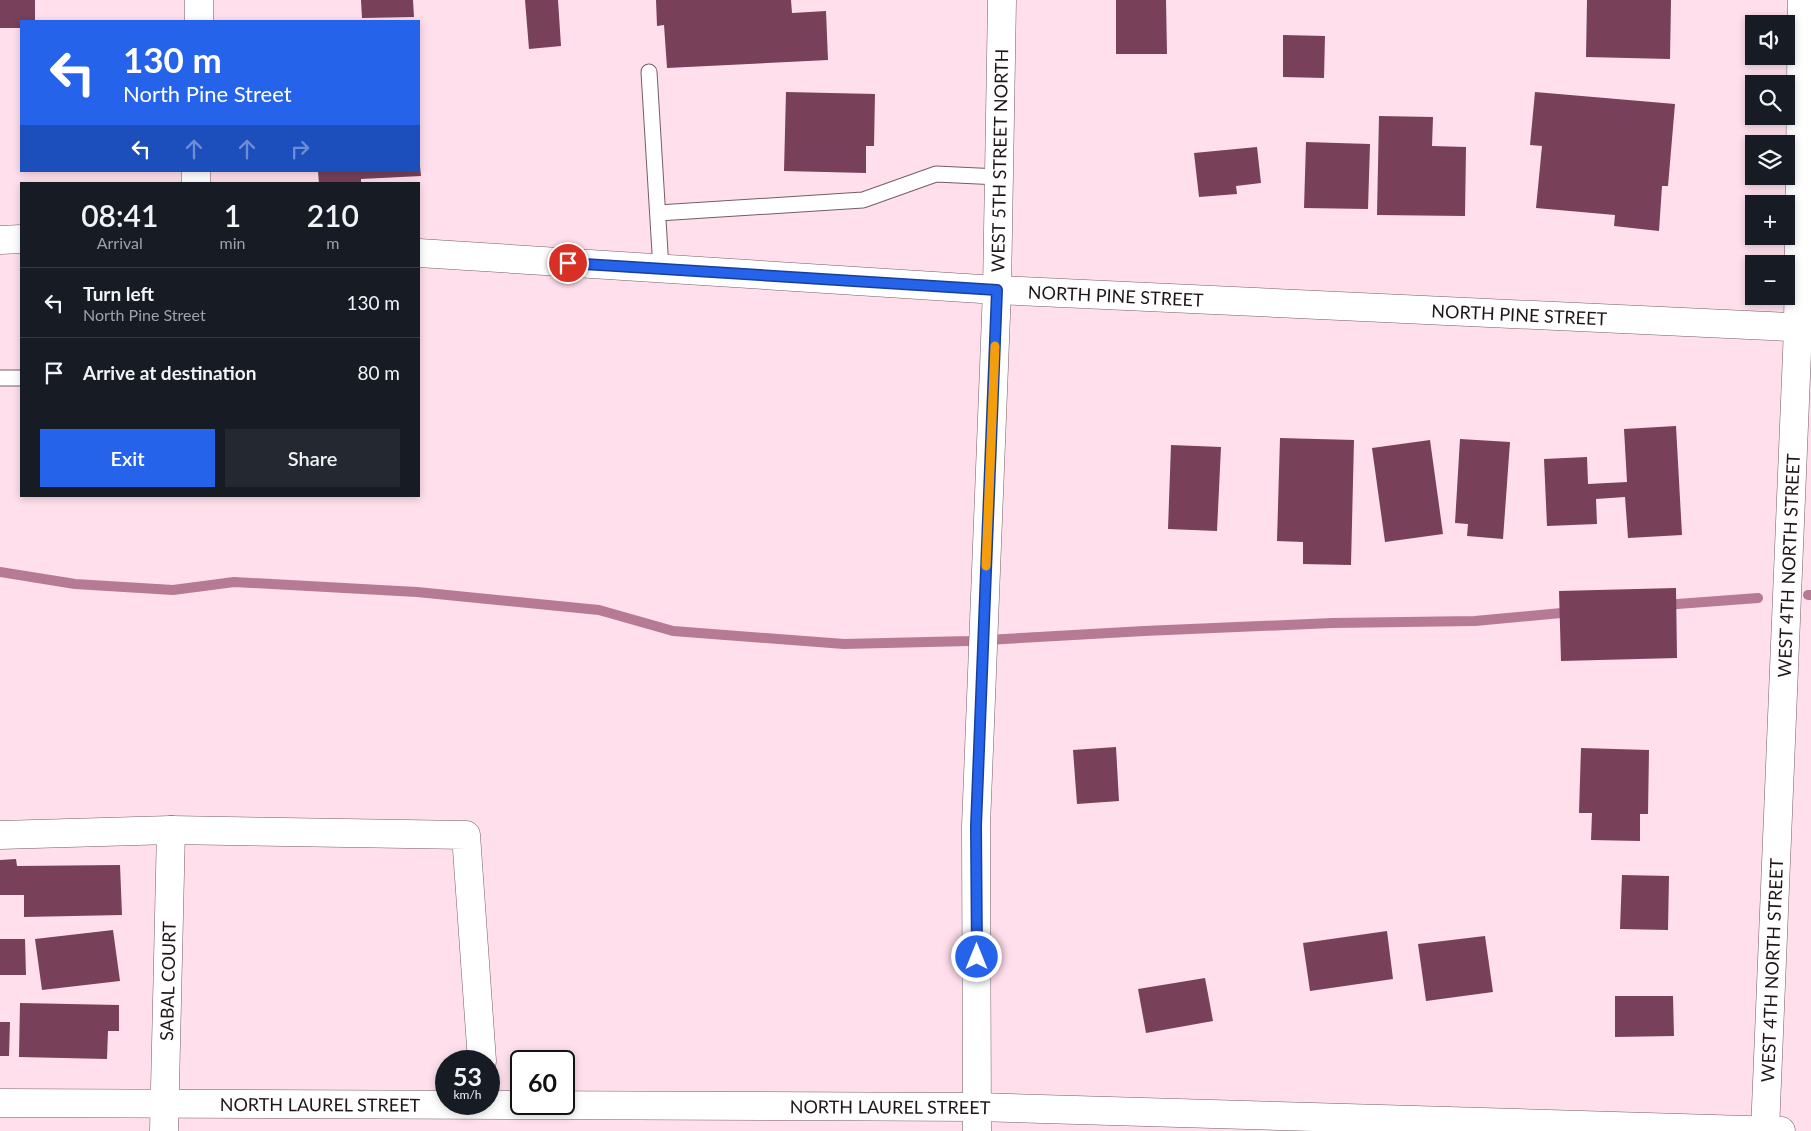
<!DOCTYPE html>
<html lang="en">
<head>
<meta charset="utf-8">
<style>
	body { margin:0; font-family:Lato,sans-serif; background:#242831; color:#f1f3f6; height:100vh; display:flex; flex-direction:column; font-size:19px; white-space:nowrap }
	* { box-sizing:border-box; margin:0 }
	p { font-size:16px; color:#9ea1a6 }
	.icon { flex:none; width:28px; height:28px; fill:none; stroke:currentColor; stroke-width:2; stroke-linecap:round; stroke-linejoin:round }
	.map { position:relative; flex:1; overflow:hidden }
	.sheet { position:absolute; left:20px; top:182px; width:400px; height:315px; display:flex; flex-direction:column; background:#171b24; border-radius:0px; box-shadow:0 2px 8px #0003 }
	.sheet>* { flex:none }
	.banner { position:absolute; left:20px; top:20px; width:400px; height:152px; border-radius:0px; box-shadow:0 2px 8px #0003; background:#2563eb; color:#fff; overflow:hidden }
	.controls { position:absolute; left:1745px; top:15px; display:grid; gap:10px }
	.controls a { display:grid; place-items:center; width:50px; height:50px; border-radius:0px; background:#171b24; box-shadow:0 2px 8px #0003; font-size:25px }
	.speed { position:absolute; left:435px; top:1050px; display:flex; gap:10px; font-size:25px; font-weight:700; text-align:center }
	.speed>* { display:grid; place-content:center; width:65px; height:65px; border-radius:50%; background:#171b24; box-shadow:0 2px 8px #0003; line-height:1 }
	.speed small { font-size:12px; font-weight:400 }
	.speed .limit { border:2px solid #111; border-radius:8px; background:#fff; color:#111 }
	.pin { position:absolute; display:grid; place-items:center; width:42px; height:42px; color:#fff; margin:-21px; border:2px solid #fff; border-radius:50%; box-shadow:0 1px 5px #0007 }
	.me { position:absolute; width:55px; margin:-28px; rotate:0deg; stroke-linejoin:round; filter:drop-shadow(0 0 4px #0008) }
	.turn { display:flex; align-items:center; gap:18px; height:105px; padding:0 20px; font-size:22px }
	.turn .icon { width:65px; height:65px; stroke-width:2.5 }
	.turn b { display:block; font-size:35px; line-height:42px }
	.lanes { display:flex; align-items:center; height:48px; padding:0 20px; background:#0003; justify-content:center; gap:25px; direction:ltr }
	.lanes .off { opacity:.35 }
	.eta { display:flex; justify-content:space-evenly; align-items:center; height:85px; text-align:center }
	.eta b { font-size:30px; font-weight:600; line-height:35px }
	.button { display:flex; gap:10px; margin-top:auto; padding:10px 20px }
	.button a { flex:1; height:58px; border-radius:0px; background:#2563eb; color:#fff; font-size:20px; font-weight:600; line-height:58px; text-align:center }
	.button a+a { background:#242831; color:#f1f3f6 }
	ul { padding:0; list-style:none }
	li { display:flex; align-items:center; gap:15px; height:70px; padding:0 20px; border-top:1px solid #363941 }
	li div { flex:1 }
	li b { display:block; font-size:19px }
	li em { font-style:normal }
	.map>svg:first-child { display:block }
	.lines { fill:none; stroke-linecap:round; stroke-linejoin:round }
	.stream { stroke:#b77a94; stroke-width:10 }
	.building { fill:#784059 }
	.service-casing { stroke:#765c67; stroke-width:17 }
	.minor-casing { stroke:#765c67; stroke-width:29 }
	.primary-casing { stroke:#765c67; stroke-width:29 }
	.service { stroke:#fff; stroke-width:15 }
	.minor { stroke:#fff; stroke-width:28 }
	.primary { stroke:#fff; stroke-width:28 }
	.route-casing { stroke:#184099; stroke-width:12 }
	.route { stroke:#2563eb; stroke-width:9 }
	.slow { stroke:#f59e0b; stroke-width:9 }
	.labels { text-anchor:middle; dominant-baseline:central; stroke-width:5; stroke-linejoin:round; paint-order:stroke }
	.street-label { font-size:18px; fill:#20161a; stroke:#fff }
</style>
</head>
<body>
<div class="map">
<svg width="1811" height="1131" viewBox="0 0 1811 1131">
	<rect width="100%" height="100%" fill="#fedfeb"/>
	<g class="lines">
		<path class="stream" d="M0,572L75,584L173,590L234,582L417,592L599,610L673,631L844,644L969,641L1144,631L1332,623L1475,621L1572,612
			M1808,595H1811
			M1664,605L1758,598"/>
	</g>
	<path class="building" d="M0,0H35V21H21V28H0Z
		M361,0H413L414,17L362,18Z
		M525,0H558L561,46L529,49Z
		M656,0H791L792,13L826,11L828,60L667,68L664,25L657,26Z
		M1116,0H1166L1167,54H1116Z
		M1587,0H1671L1670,59L1586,57Z
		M1283,35L1325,36L1324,78L1283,77Z
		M786,92L875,94L874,146H866V173L784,171Z
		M1535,92L1675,104L1668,186H1662L1659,231L1614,226L1615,215L1536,208L1542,146L1530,145Z
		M1379,116L1433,117L1432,146L1466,147L1465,216L1377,215Z
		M1306,142L1370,144L1368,209L1304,208Z
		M1257,147L1261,183L1236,186L1237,194L1199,197L1194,153Z
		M419,166H420L421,176L361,179V184H319L318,171H419Z
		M1676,426L1682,535L1628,538L1625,497L1596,499L1597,524L1547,526L1544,459L1587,457L1588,484L1627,482L1624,429Z
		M1280,438L1354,440L1351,565L1303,564V542L1277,541Z
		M1460,439L1510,442L1503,539L1467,536L1468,524L1455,523Z
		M1430,440L1443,534L1385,542L1372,448Z
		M1171,445L1221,447L1217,531L1168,529Z
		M1676,588L1677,658L1561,661L1559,591Z
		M1116,747L1119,801L1077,804L1073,750Z
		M1581,748L1649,750L1648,814H1640V841L1591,840L1592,813H1579Z
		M16,859L17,866L120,865L122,915L24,917V895H0V860Z
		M1622,875L1669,876L1668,930L1620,929Z
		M113,930L120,981L42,990L35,939Z
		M1387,931L1393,979L1310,991L1303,943Z
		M1485,936L1493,992L1426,1001L1418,944Z
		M0,939H25L26,975H0Z
		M1205,978L1213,1021L1146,1033L1138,989Z
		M1615,996H1673L1674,1036L1615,1037Z
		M20,1003L119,1005V1031H108L107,1059L19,1057Z
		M0,1022H10L9,1056H0Z"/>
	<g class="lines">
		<defs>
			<path id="service" d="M649,72L661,269
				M658,213L863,200L936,174L999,177
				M0,378H21"/>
			<g id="minor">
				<path d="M199,21V0"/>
				<path d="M196,184V171"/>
				<path d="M0,240L21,239"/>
				<path id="s1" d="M419,253L997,290L1811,328"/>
				<path d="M0,835L171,830L466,835L482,1061"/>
				<path id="s2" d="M0,1103L978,1107L1781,1131"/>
				<path id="s3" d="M164,1131L171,830"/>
				<path id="s4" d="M1765,1131L1798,328L1802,0"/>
			</g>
			<g id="primary">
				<path id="s5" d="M977,1131L976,826L997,290L1002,0"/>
			</g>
		</defs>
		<use href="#service" class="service-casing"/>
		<use href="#minor" class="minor-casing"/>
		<use href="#primary" class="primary-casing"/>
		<use href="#service" class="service"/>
		<use href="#minor" class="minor"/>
		<use href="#primary" class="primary"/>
	</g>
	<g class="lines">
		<defs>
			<path id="route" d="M568,263L997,290L976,826L977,957"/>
		</defs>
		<use href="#route" class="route-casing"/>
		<use href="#route" class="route"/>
		<path class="slow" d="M986,566L995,346"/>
	</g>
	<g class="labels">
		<g class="street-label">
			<text stroke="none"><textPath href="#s5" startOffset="971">WEST 5TH STREET NORTH</textPath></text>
			<text stroke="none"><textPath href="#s1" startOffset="698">NORTH PINE STREET</textPath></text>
			<text stroke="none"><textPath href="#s1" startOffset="1102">NORTH PINE STREET</textPath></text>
			<text stroke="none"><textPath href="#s4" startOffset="566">WEST 4TH NORTH STREET</textPath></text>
			<text stroke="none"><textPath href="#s4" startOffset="161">WEST 4TH NORTH STREET</textPath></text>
			<text stroke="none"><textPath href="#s3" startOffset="150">SABAL COURT</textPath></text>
			<text stroke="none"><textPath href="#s2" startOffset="320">NORTH LAUREL STREET</textPath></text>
			<text stroke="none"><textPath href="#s2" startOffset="890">NORTH LAUREL STREET</textPath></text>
		</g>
	</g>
</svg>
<div class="controls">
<a><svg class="icon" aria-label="sound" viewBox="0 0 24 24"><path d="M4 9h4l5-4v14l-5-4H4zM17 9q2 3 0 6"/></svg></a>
<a><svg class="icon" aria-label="search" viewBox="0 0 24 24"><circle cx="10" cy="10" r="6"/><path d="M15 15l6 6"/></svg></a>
<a><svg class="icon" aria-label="layers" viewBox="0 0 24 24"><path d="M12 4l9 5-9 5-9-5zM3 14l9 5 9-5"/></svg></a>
<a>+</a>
<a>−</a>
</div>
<div class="speed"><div>53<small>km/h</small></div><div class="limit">60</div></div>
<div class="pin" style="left:568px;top:263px;background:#d93025"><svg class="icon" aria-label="arrive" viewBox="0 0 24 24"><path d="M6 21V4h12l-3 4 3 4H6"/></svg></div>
<svg class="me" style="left:977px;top:957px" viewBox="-20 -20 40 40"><circle r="17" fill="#2563eb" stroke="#fff" stroke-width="3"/><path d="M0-11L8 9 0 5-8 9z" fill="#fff"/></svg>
<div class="banner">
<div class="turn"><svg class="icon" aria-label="left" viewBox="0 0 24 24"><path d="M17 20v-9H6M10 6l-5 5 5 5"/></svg><div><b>130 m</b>North Pine Street</div></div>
<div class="lanes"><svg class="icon" aria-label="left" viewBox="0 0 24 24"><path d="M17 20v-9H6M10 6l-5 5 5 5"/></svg><svg class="icon off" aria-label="ahead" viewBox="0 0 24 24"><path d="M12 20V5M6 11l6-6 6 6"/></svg><svg class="icon off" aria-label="ahead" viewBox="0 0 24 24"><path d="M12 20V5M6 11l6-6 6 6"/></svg><svg class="icon off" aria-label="right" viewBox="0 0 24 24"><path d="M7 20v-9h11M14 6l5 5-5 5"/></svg></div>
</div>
<section class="sheet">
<div class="eta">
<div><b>08:41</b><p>Arrival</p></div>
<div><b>1</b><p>min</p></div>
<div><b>210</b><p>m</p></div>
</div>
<ul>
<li><svg class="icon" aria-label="left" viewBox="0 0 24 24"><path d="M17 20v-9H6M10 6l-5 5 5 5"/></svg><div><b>Turn left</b><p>North Pine Street</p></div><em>130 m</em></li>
<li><svg class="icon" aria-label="arrive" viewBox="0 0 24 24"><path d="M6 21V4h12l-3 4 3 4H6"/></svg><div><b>Arrive at destination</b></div><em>80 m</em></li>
</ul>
<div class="button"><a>Exit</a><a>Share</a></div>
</section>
</div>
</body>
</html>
